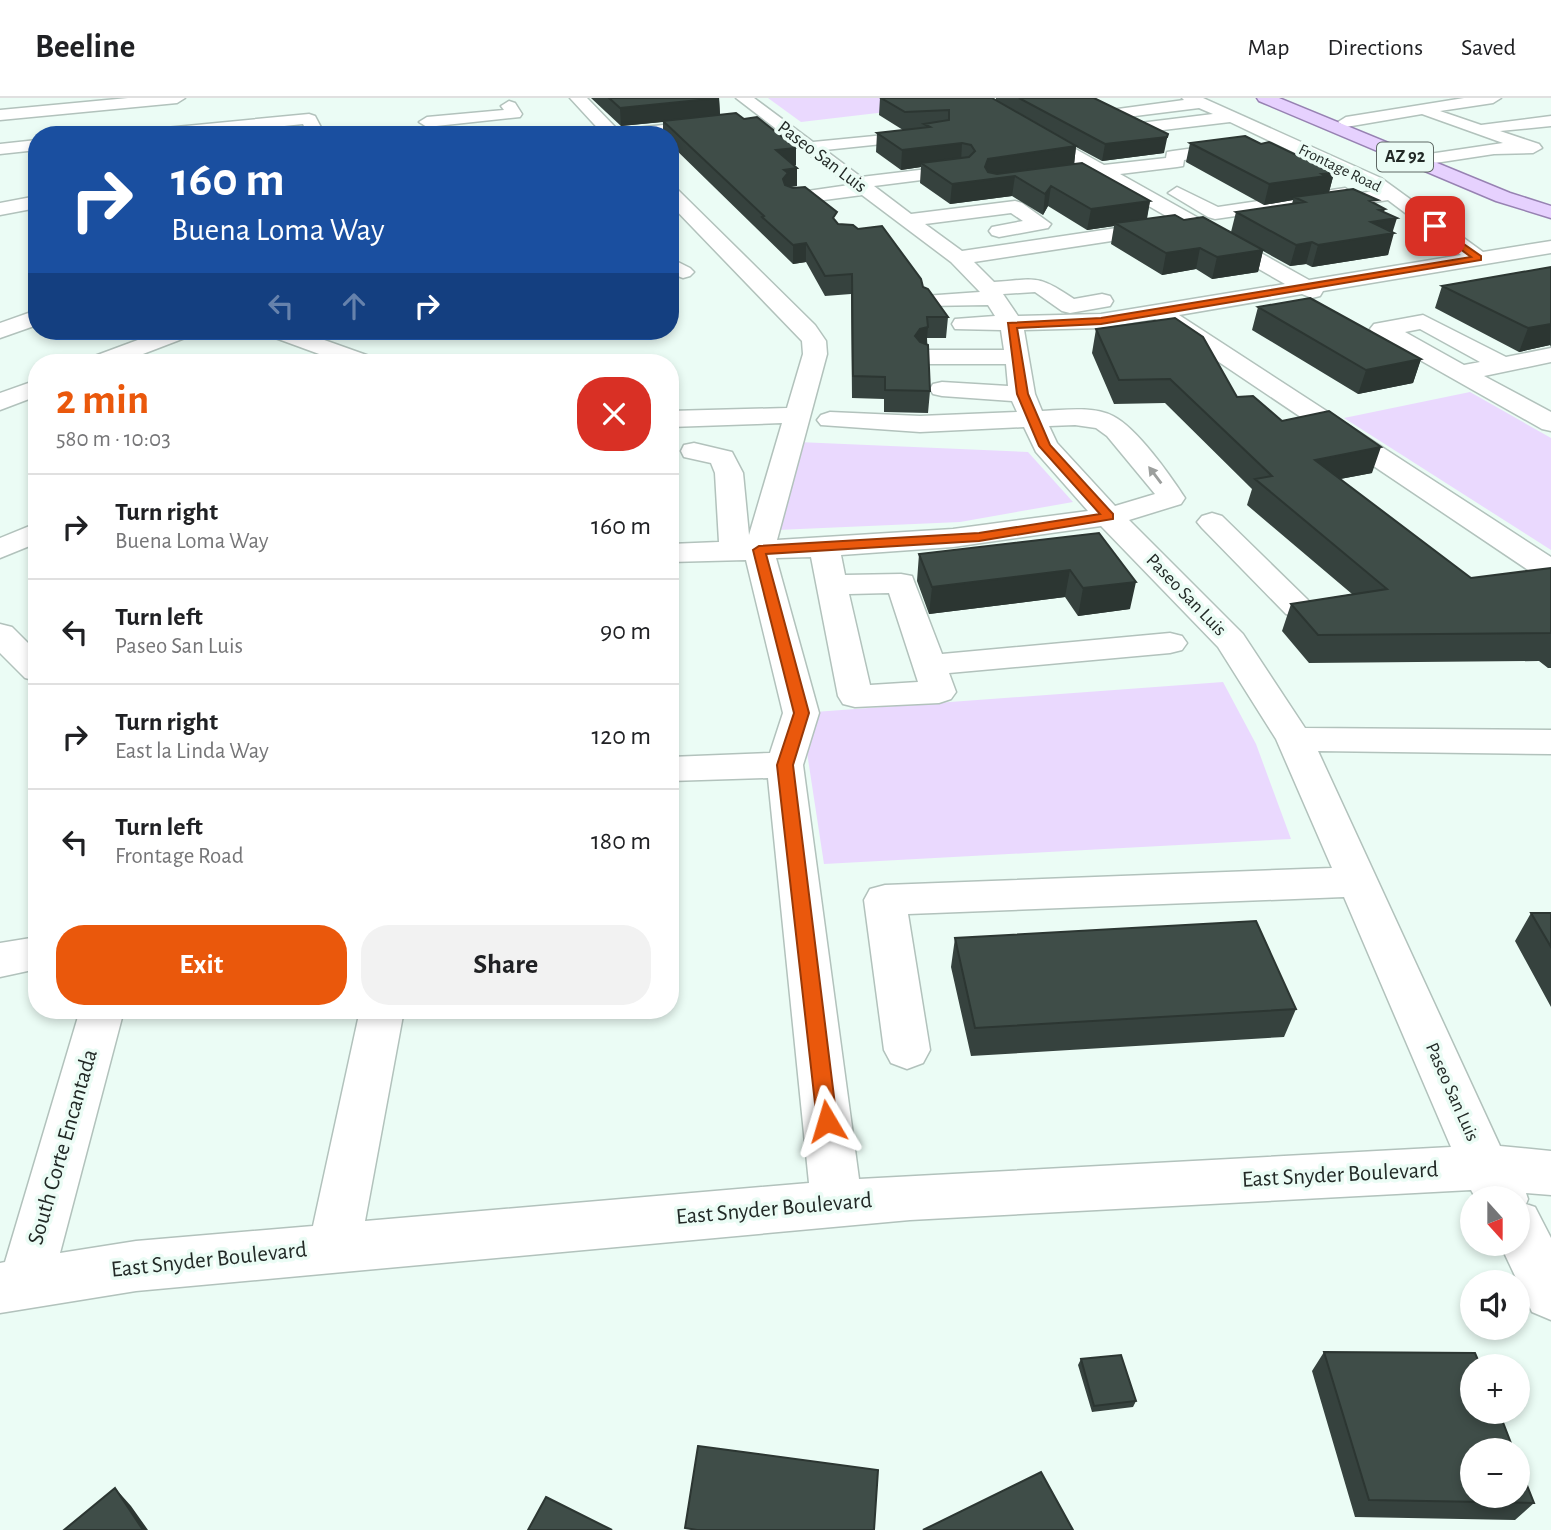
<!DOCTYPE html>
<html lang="en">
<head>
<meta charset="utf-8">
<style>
	body { margin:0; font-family:"Alegreya Sans",sans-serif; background:#f2f2f2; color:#202124; height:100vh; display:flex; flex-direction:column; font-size:26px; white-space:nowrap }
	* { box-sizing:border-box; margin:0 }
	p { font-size:23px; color:#757577 }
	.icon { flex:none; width:38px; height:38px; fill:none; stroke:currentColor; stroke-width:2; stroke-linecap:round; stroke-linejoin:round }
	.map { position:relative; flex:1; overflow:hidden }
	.drawer { position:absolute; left:28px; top:256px; width:651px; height:665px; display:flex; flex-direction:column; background:#fff; border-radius:28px; box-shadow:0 4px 10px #0003 }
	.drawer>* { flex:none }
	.banner { position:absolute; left:28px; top:28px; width:651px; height:214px; border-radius:28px; box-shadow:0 4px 10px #0003; background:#1a4fa0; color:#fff; overflow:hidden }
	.needle { width:46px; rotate:159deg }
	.controls { position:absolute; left:1460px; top:1088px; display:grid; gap:14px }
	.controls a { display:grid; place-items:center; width:70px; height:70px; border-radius:50%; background:#fff; box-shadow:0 4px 10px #0003; font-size:35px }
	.pin { position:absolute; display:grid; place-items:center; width:60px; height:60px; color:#fff; margin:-30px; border-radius:14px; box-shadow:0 4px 10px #0006 }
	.me { position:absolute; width:77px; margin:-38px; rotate:353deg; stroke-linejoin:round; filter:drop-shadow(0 0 5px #0008) }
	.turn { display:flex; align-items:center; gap:24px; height:147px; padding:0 28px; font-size:32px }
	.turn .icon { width:91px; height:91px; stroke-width:2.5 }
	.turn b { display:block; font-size:49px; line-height:60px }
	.lanes { display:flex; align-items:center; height:66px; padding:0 28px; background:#0003; justify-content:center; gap:35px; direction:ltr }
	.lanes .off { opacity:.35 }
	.round { display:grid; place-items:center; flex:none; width:74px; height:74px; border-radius:28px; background:#f2f2f2 }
	.summary { display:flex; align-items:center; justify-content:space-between; height:119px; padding:0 28px }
	h1 { font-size:42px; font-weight:700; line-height:52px; color:#ea580c }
	.action { display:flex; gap:14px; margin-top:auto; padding:14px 28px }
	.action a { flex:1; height:80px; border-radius:28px; background:#ea580c; color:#fff; font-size:28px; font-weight:700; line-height:80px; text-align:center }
	.action a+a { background:#f2f2f2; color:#202124 }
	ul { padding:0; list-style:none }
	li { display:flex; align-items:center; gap:21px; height:105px; padding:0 28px; border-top:2px solid #e0e0e0 }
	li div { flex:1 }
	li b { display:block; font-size:26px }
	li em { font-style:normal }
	header { display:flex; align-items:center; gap:42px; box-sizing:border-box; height:98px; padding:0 35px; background:#fff; border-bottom:2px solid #e0e0e0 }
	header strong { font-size:33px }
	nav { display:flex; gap:38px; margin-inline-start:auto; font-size:24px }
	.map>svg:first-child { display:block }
	.green { fill:#ead9fe }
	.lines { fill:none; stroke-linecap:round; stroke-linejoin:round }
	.minor-casing { stroke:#b2c2bc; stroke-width:3 }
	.major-casing { stroke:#9782b2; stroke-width:3 }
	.minor { fill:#fff; fill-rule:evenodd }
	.major { fill:#e6d1fe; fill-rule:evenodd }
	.wall { fill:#36423e }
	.shaded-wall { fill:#2c3632 }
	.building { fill:#3f4d48; stroke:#2c3632; stroke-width:2 }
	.oneway { fill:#9c9f9d }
	.route { fill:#ea580c; stroke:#983908; stroke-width:2 }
	.labels { text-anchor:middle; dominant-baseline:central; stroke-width:7; stroke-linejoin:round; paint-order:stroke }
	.far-street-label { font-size:16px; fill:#222926; stroke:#ebfcf5 }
	.shield { fill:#ebfcf5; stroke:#5e6864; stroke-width:2 }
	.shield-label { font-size:18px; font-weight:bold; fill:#222926 }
	.street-label { font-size:19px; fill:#222926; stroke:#ebfcf5 }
	.near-street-label { font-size:23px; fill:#222926; stroke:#ebfcf5 }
</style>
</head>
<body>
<header>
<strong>Beeline</strong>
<nav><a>Map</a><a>Directions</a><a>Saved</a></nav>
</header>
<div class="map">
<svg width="1551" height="1432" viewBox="0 0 1551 1432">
	<rect width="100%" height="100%" fill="#ebfcf5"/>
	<path class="green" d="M768,0H923L937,8L801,24Z
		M1470,294L1551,340V452L1344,320Z
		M798,344L1028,354L1073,404L960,424L777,432Z
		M1223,584L1256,646L1291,741L824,766L801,615Z"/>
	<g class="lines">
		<defs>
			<path id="minor" d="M128,0H185L177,5L0,22V12Z
				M570,0H587L618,32L717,21L725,26C712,39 626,37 604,37Z
				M736,0H754L813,44L936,32L938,36L930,41L825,52L861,79L961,67L967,68L970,72L967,76L961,77L874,88L911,116L1015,103L1022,105L1051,126L1048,130L999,139L992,137L989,133L992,129L1023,123L1011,115L925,126L962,153L1164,123L1171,125L1174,129L1171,133L1164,135L974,164L994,184C1037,181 1037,176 1074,201L1102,196L1110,198L1113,203L1110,208L1070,215L1062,213L1035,194L1003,196L1018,218L1101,216L1285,186L1098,79L1086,78L1083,74L1085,71L965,0H984L1104,67L1166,60L1167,54L1173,53L1239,44L1245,45L1248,49L1239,54L1184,62L1183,68L1177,69L1120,76L1309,182L1461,157L1388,102L1320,112L1311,107L1215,121L1208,119L1168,95L1177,89L1218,109L1345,90L1354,96L1375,93L1230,24L1138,35L1103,19L1101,16L1103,13L1184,2L1182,0H1203L1381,80L1483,154L1551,143V155L1323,193L1320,198L1312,200L1302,196L1179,217L1551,459V482L1540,480L1155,221L1101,230L1024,232L1035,296L1042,313C1064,312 1093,308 1113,318C1137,330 1170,377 1185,400L1181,406L1129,422L1243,536L1305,630L1551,632V656L1318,653L1500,1048L1551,1053V1097L1526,1095L1528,1101L1526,1106L1535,1109L1551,1140V1222L1532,1214L1500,1146H1517V1101H1476L1471,1092L910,1122L136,1193L0,1215V1165L5,1164L80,912H124L60,1155L136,1143L313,1128L360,912H404L365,1123L809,1085L768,680L670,683V659L770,655L783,615L746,462L670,464V446L719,444L715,375L711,365L684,359L681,353L684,347L694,345L732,354L743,375L749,437L782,325L670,329V313L787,310L803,256L802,243L670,106V89L677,91L815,227L826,243L827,256L777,442L953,431L1088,413L1036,354L1024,329L920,334L821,327L817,322L821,317L830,314L920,318L1017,314L1012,303L942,298L933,296L930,291L933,286L942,284L1008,288L1006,266H928L920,264L916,259L920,254L928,252H1004L1001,232L955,231L952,226L955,221L995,218L988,207L924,208L921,203L924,198L980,194L951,164L862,97L794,106L787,104L785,100L787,96L849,87ZM1199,10L1213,16L1140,25L1127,19ZM1075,327L1096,330L1107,338L1155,396L1115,408L1057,345L1049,328ZM1101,428L1218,549L1276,641L1332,770L885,787L870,791L864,802L884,952L891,965L907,971L923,965L930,952L908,816L1344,799L1451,1049L859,1081L803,667L819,615L776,460L811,459L838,598L843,606L855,609L939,605L951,601L956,594L949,575L1170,555L1182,552L1187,545L1182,538L1170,535L942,556L912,478L901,476L845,477L841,457L953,449ZM889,495L918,584L870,587L849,496Z
				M1464,0H1501L1493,5L1440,13L1481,27L1551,18V28L1500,33L1539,46L1542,50L1533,55L1494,56L1435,65L1426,60L1429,56L1503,45L1422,16L1346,29L1338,24L1346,19Z
				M509,3L515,5L522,16L520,19L427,29L419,24L427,19L504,12L501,8Z
				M309,16L315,18L325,37H308L303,26L199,37H137L145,32Z
				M37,42V52L0,56V46Z
				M37,98V110L0,117V105Z
				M670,160L690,170L694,174L690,178L683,180L670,175Z
				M37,212V227L0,240V225Z
				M1423,217L1506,259L1551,250V264L1484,278L1551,314V333L1542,331L1374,236L1370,231L1374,226ZM1420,231L1480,264L1464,267L1405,234Z
				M162,233H194L190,238L122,264H89L92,259Z
				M266,233H299L372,259L375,264H341L270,238Z
				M37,282V298L0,312V295Z
				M1212,415L1222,418L1308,502L1313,509L1308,516L1297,519L1286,516L1202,430L1197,424L1202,418Z
				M37,425V445L0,460V440Z
				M0,526L12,529L37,554V583L25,580L0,555Z
				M37,839V871L0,879V845Z"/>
			<path id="major" d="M1257,0H1279L1510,95L1551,108V120L1496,103L1259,3Z"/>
		</defs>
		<use href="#minor" class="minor-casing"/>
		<use href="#major" class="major-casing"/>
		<use href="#minor" class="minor"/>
		<use href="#major" class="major"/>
	</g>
	<path class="wall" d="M591,0H719L720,16L796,67L794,68L797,70V88L790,89L838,126L923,189L948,219L946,240H927L930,293L928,315L884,314V301L852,300L851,196L825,198L806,164L793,166L670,46V37H663V24L621,28Z
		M880,0H992L996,2V0H1094L1164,55L1102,63L1076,49L1074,66L1150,103L1147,121L1184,122L1231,134L1236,114L1292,106L1293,102L1264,107L1186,64L1190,45L1261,46L1334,75L1329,94L1377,107L1384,114L1392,134L1388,157L1312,169L1306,166L1290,168L1263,153L1258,174L1212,181L1196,171L1162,177L1111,146L1114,128L1087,132L1048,108L1043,117L1012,98L950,106L920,85L921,69L901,72L876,54L877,35L903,32L879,17Z
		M1551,169V249L1550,247L1519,254L1435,210L1442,188Z
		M1258,209L1421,261L1413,285L1358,296L1252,232Z
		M1096,231L1237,299L1282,323L1372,375L1340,381L1471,480L1551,470V570H1548L1539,563L1309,565L1282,533L1291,506L1352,496L1247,407L1252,391L1165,305L1114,306L1092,255Z
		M1099,435L1130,511L1078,518L1065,499L929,516L917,483L919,456Z
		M1531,815H1551V909L1515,843Z
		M955,840L1296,911L1284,939L971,958L951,869Z
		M1324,1254L1534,1405L1515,1422L1355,1419L1312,1273Z
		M1081,1261L1136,1303L1133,1309L1092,1314L1078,1267Z"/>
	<path class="shaded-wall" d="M719,0L720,18L621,28L620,10Z
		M1168,36L1164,55L1102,63L1105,46Z
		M962,45L961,64L921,65V69L901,72L902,52Z
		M1076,48L1074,67L1015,78L1012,98L950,106L952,86L988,61Z
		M796,50V67L776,70V52Z
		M797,70V88L788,89L783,99L784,72Z
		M1334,75L1329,94L1294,99L1293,102L1264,107L1269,86Z
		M1051,88L1048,108L1043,117L1045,96Z
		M1150,103L1146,123L1115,125L1114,128L1087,132L1091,111Z
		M1385,111L1381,122L1397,120L1392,136L1394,135L1388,157L1312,169L1318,147L1371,124L1379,112Z
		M1312,144L1306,166L1290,168L1296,147Z
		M806,145V164L793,166V147Z
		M1200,150L1196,171L1162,177L1166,155Z
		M1263,152L1258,174L1212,181L1217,159Z
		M1551,226L1550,247L1519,254L1528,230Z
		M928,229L926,250L918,252L915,238L920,231Z
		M1421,261L1413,285L1358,296L1366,272Z
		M1381,349L1372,375L1308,387L1315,362Z
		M1070,472L1065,499L929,516L932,489Z
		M1136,484L1130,511L1078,518L1083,490Z
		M115,1390L131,1408L148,1432H143Z"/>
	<path class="building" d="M609,0H719L620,10Z
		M881,0H992L1076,48L988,61L985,69L988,74L997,76L1082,65L1150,103L1091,111L1051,88L1045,96L1015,78L952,86L921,65L969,59L975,53L971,47L962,45L902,52L877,35L930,29L924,26L949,22V12L905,14Z
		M1019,0H1094L1168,36L1167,39L1105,46Z
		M736,15L744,21L757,19L796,50L776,52L797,70L784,72L788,75L783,81L785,87L793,90L805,89L837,114L833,120L838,126L853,127L858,131L882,128L921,181L923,189L928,191L948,219H927L928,229L920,231L915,238L920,244L928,247L930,293L885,292V279L853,278L852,176L825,178L806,145L793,147L762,119L764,118L663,23Z
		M1245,38L1261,46L1269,44L1334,75L1322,76L1326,78L1269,86L1190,45Z
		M1353,91L1378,102L1370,103L1385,111L1379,112L1397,120L1371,124L1394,135L1318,147L1312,144L1296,147L1236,114L1305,104L1294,99Z
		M1175,117L1184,122L1203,119L1263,152L1217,159L1200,150L1166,155L1115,125Z
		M1551,169V226L1528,230L1442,188Z
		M1310,200L1421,261L1366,272L1258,209Z
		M1175,220L1203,239L1237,299L1253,298L1282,323L1329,313L1381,349L1315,362L1471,480L1551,470V535L1318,537L1291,506L1387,491L1255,381L1272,378L1170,281L1119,282L1096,231Z
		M1099,435L1136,484L1083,490L1070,472L932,489L919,456Z
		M1531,815H1551V849Z
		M1256,823L1296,911L975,930L955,840Z
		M1324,1254L1475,1255L1481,1269H1472V1314H1499L1514,1353H1472V1398H1517V1362L1534,1405L1369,1402Z
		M1121,1257L1136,1303L1094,1308L1081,1261Z
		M698,1348L878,1372L874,1432H697L685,1430Z
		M1041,1374L1073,1432H923Z
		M115,1390L143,1432H64Z
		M546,1399L612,1432H528Z"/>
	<defs><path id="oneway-solid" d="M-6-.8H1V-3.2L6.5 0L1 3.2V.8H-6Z" transform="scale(1.75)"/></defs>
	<use class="oneway" href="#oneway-solid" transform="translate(1155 377) rotate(-127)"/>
	<path class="route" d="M1435,126L1481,158V162L1101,226L1017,230L1028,296L1050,347L1113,416V421L979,443L766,456L809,615L793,667L837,1023L834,1029L827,1032L820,1029L817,1023L777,667L794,615L753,452L759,448L979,435L1100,416L1039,348L1017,296L1008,225L1101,220L1471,159L1432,130Z"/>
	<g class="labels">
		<g class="far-street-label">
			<text transform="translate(1340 70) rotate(26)">Frontage Road</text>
		</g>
		<rect class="shield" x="1377" y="44.5" width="56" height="29" rx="5"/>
		<g class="shield-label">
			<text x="1405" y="59">AZ 92</text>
		</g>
		<g class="street-label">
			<text transform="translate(822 59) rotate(37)">Paseo San Luis</text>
			<text transform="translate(1186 497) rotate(46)">Paseo San Luis</text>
			<text transform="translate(1452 994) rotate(66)">Paseo San Luis</text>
		</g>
		<g class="near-street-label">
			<text transform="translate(63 1049) rotate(-74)">South Corte Encantada</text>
			<text transform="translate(1340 1077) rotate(-3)">East Snyder Boulevard</text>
			<text transform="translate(774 1111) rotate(-5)">East Snyder Boulevard</text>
			<text transform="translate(209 1162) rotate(-6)">East Snyder Boulevard</text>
		</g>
	</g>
</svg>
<div class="controls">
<a><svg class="needle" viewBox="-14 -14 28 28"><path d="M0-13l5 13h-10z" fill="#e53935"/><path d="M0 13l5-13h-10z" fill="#757577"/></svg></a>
<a><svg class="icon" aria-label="sound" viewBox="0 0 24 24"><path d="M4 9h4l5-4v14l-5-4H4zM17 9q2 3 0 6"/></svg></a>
<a>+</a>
<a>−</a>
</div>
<div class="pin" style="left:1435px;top:128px;background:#d93025"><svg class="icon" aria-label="arrive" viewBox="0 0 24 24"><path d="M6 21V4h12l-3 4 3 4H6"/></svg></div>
<svg class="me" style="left:827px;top:1023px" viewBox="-20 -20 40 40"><path d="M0-17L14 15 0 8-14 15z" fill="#ea580c" stroke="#fff" stroke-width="4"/></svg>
<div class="banner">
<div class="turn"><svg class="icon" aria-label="right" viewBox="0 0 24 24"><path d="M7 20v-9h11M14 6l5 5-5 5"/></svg><div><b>160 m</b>Buena Loma Way</div></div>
<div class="lanes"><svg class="icon off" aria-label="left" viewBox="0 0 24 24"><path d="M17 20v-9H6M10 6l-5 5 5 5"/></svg><svg class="icon off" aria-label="ahead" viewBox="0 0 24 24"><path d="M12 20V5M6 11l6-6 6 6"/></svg><svg class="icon" aria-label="right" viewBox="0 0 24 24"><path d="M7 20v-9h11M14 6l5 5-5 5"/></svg></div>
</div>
<section class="drawer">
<div class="summary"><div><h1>2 min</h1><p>580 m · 10:03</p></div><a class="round" style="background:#d93025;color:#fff"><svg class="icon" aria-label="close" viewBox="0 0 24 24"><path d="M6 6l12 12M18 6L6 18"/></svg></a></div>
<ul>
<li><svg class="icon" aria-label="right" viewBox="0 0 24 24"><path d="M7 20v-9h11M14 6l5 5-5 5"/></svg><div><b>Turn right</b><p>Buena Loma Way</p></div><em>160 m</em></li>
<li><svg class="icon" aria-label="left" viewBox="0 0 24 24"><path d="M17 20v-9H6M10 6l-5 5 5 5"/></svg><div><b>Turn left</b><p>Paseo San Luis</p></div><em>90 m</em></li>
<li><svg class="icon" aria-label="right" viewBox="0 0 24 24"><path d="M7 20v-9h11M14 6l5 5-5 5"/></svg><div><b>Turn right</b><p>East la Linda Way</p></div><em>120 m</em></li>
<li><svg class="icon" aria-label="left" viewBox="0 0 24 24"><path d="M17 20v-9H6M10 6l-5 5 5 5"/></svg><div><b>Turn left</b><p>Frontage Road</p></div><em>180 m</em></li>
</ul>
<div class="action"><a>Exit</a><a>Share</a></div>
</section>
</div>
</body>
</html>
